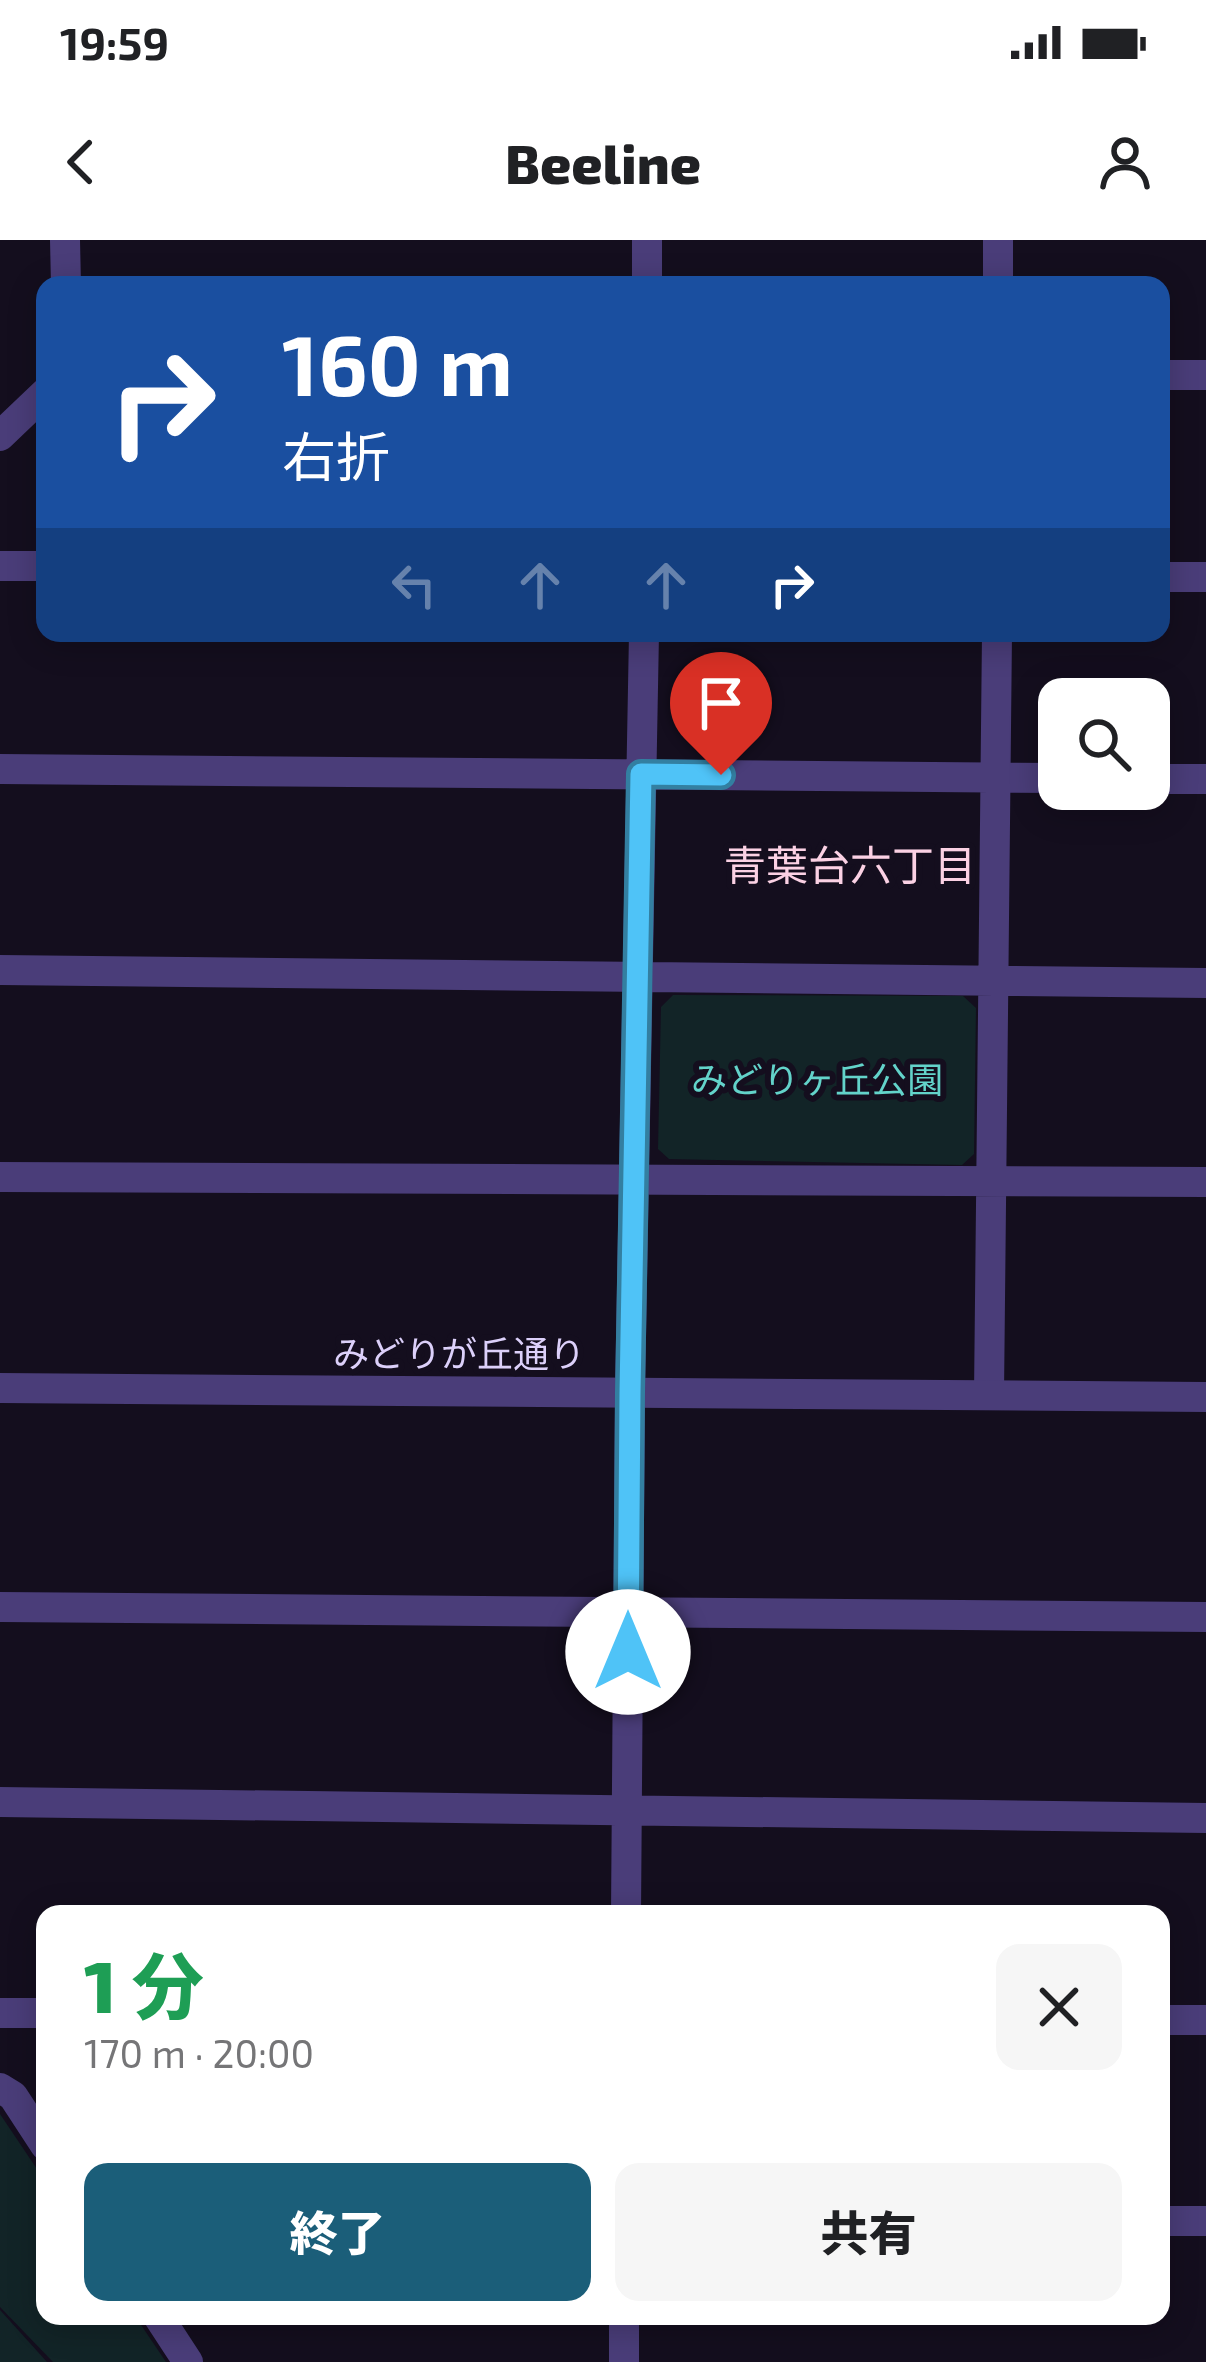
<!DOCTYPE html>
<html lang="ja">
<head>
<meta charset="utf-8">
<style>
	body { margin:0; font-family:"Exo 2","Noto Sans JP",sans-serif; background:#f6f6f6; color:#202124; height:100vh; display:flex; flex-direction:column; font-size:45px; white-space:nowrap }
	* { box-sizing:border-box; margin:0 }
	p { font-size:39px; color:#757577 }
	.icon { flex:none; width:66px; height:66px; fill:none; stroke:currentColor; stroke-width:2; stroke-linecap:round; stroke-linejoin:round }
	.map { position:relative; flex:1; overflow:hidden }
	.drawer { position:absolute; left:36px; top:1665px; width:1134px; height:420px; display:flex; flex-direction:column; background:#fff; border-radius:24px; box-shadow:0 6px 30px #0003 }
	.drawer>* { flex:none }
	.guide { position:absolute; left:36px; top:36px; width:1134px; height:366px; border-radius:24px; box-shadow:0 6px 30px #0003; background:#1a4fa0; color:#fff; overflow:hidden }
	.controls { position:absolute; left:1038px; top:438px; display:grid; gap:24px }
	.controls a { display:grid; place-items:center; width:132px; height:132px; border-radius:24px; background:#fff; box-shadow:0 6px 30px #0003; font-size:60px }
	.pin { position:absolute; display:grid; place-items:center; width:102px; height:102px; color:#fff; margin:-123px -51px; border-radius:50% 50% 50% 0; rotate:-45deg; box-shadow:0 0 12px #0007 }
	.pin .icon { rotate:45deg }
	.me { position:absolute; width:132px; margin:-66px; rotate:0deg; stroke-linejoin:round; filter:drop-shadow(0 0 9px #0008) }
	.turn { display:flex; align-items:center; gap:42px; height:252px; padding:0 48px; font-size:54px }
	.turn .icon { width:156px; height:156px; stroke-width:2.5 }
	.turn b { display:block; font-size:84px; line-height:102px }
	.lanes { display:flex; align-items:center; height:114px; padding:0 48px; background:#0003; justify-content:center; gap:60px; direction:ltr }
	.lanes .off { opacity:.35 }
	.round { display:grid; place-items:center; flex:none; width:126px; height:126px; border-radius:24px; background:#f6f6f6 }
	.headline { display:flex; align-items:center; justify-content:space-between; height:204px; padding:0 48px }
	h1 { font-size:72px; font-weight:800; line-height:90px; color:#1e9e55 }
	.action { display:flex; gap:24px; margin-top:auto; padding:24px 48px }
	.action a { flex:1; height:138px; border-radius:24px; background:#1b5e79; color:#fff; font-size:48px; font-weight:800; line-height:138px; text-align:center }
	.action a+a { background:#f6f6f6; color:#202124 }
	.status { display:flex; justify-content:space-between; align-items:center; height:84px; padding:0 60px; background:#fff; direction:ltr }
	.status svg { height:33px; fill:currentColor }
	header { display:flex; justify-content:space-between; align-items:center; height:156px; padding:0 48px; background:#fff; font-size:54px; font-weight:800 }
	.map>svg:first-child { display:block }
	.green { fill:#122427 }
	.lines { fill:none; stroke-linecap:round; stroke-linejoin:round }
	.minor { stroke:#4a3d79; stroke-width:30 }
	.tertiary { stroke:#4a3d79; stroke-width:30 }
	.route-casing { stroke:#337fa1; stroke-width:30 }
	.route { stroke:#4fc3f7; stroke-width:21 }
	.labels { text-anchor:middle; dominant-baseline:central; stroke-width:12; stroke-linejoin:round; paint-order:stroke }
	.park-label { font-size:36px; fill:#63d3ca; stroke:#140e1e }
	.street-label { font-size:36px; fill:#dcd0fa; stroke:#140e1e }
	.quarter-label { font-size:42px; fill:#fbd1e4; stroke:#140e1e }
</style>
</head>
<body>
<div class="status"><b>19:59</b><svg viewBox="0 0 49 12"><path d="M0 12V9h3v3zM5 12V6h3v6zM10 12V3h3v9zM15 12V0h3v12zM26 1h20v11H26zM47 4h2v5h-2z"/></svg></div>
<header><svg class="icon" aria-label="back" viewBox="0 0 24 24"><path d="M15 5l-7 7 7 7"/></svg>Beeline<svg class="icon" aria-label="person" viewBox="0 0 24 24"><circle cx="12" cy="8" r="4"/><path d="M4 21q1-7 8-7t8 7"/></svg></header>
<div class="map">
<svg width="1206" height="2122" viewBox="0 0 1206 2122">
	<rect width="100%" height="100%" fill="#140e1e"/>
	<path class="green" d="M673,755L963,756L976,768L974,914L962,925L669,919L658,909L661,767Z
		M0,1874L45,1941V2076H135L166,2122H53L0,2067Z
		M0,2070L47,2122H0Z"/>
	<g class="lines">
		<path class="minor" d="M65,0L66,45
			M647,0V45
			M998,0V45
			M1161,135H1206
			M0,196L45,153
			M0,326H45
			M1161,337H1206
			M0,529L1059,538
			M1149,539H1206
			M0,730L1206,743
			M0,937L1206,942
			M989,1155L997,393
			M0,1367L1206,1377
			M0,1562L1206,1578
			M626,1674L630,1153L644,393
			M0,1773H45
			M1161,1780H1206
			M0,1848L13,1856L45,1905
			M1161,1981H1206
			M158,2076L188,2122
			M624,2122V2076"/>
		<path class="tertiary" d="M0,1148L1206,1157"/>
	</g>
	<g class="lines">
		<defs>
			<path id="route" d="M628,1412L630,1153L641,534L721,535"/>
		</defs>
		<use href="#route" class="route-casing"/>
		<use href="#route" class="route"/>
	</g>
	<g class="labels">
		<g class="park-label">
			<text x="817" y="838">みどりヶ丘公園</text>
		</g>
		<g class="street-label">
			<text x="459" y="1112">みどりが丘通り</text>
		</g>
		<g class="quarter-label">
			<text x="850" y="624">青葉台六丁目</text>
		</g>
	</g>
</svg>
<div class="controls">
<a><svg class="icon" aria-label="search" viewBox="0 0 24 24"><circle cx="10" cy="10" r="6"/><path d="M15 15l6 6"/></svg></a>
</div>
<div class="pin" style="left:721px;top:535px;background:#d93025"><svg class="icon" aria-label="arrive" viewBox="0 0 24 24"><path d="M6 21V4h12l-3 4 3 4H6"/></svg></div>
<svg class="me" style="left:628px;top:1412px" viewBox="-20 -20 40 40"><circle r="19" fill="#fff"/><path d="M0-13L10 11 0 6-10 11z" fill="#4fc3f7"/></svg>
<div class="guide">
<div class="turn"><svg class="icon" aria-label="right" viewBox="0 0 24 24"><path d="M7 20v-9h11M14 6l5 5-5 5"/></svg><div><b>160 m</b>右折</div></div>
<div class="lanes"><svg class="icon off" aria-label="left" viewBox="0 0 24 24"><path d="M17 20v-9H6M10 6l-5 5 5 5"/></svg><svg class="icon off" aria-label="ahead" viewBox="0 0 24 24"><path d="M12 20V5M6 11l6-6 6 6"/></svg><svg class="icon off" aria-label="ahead" viewBox="0 0 24 24"><path d="M12 20V5M6 11l6-6 6 6"/></svg><svg class="icon" aria-label="right" viewBox="0 0 24 24"><path d="M7 20v-9h11M14 6l5 5-5 5"/></svg></div>
</div>
<section class="drawer">
<div class="headline"><div><h1>1 分</h1><p>170 m · 20:00</p></div><a class="round"><svg class="icon" aria-label="close" viewBox="0 0 24 24"><path d="M6 6l12 12M18 6L6 18"/></svg></a></div>
<div class="action"><a>終了</a><a>共有</a></div>
</section>
</div>
</body>
</html>
